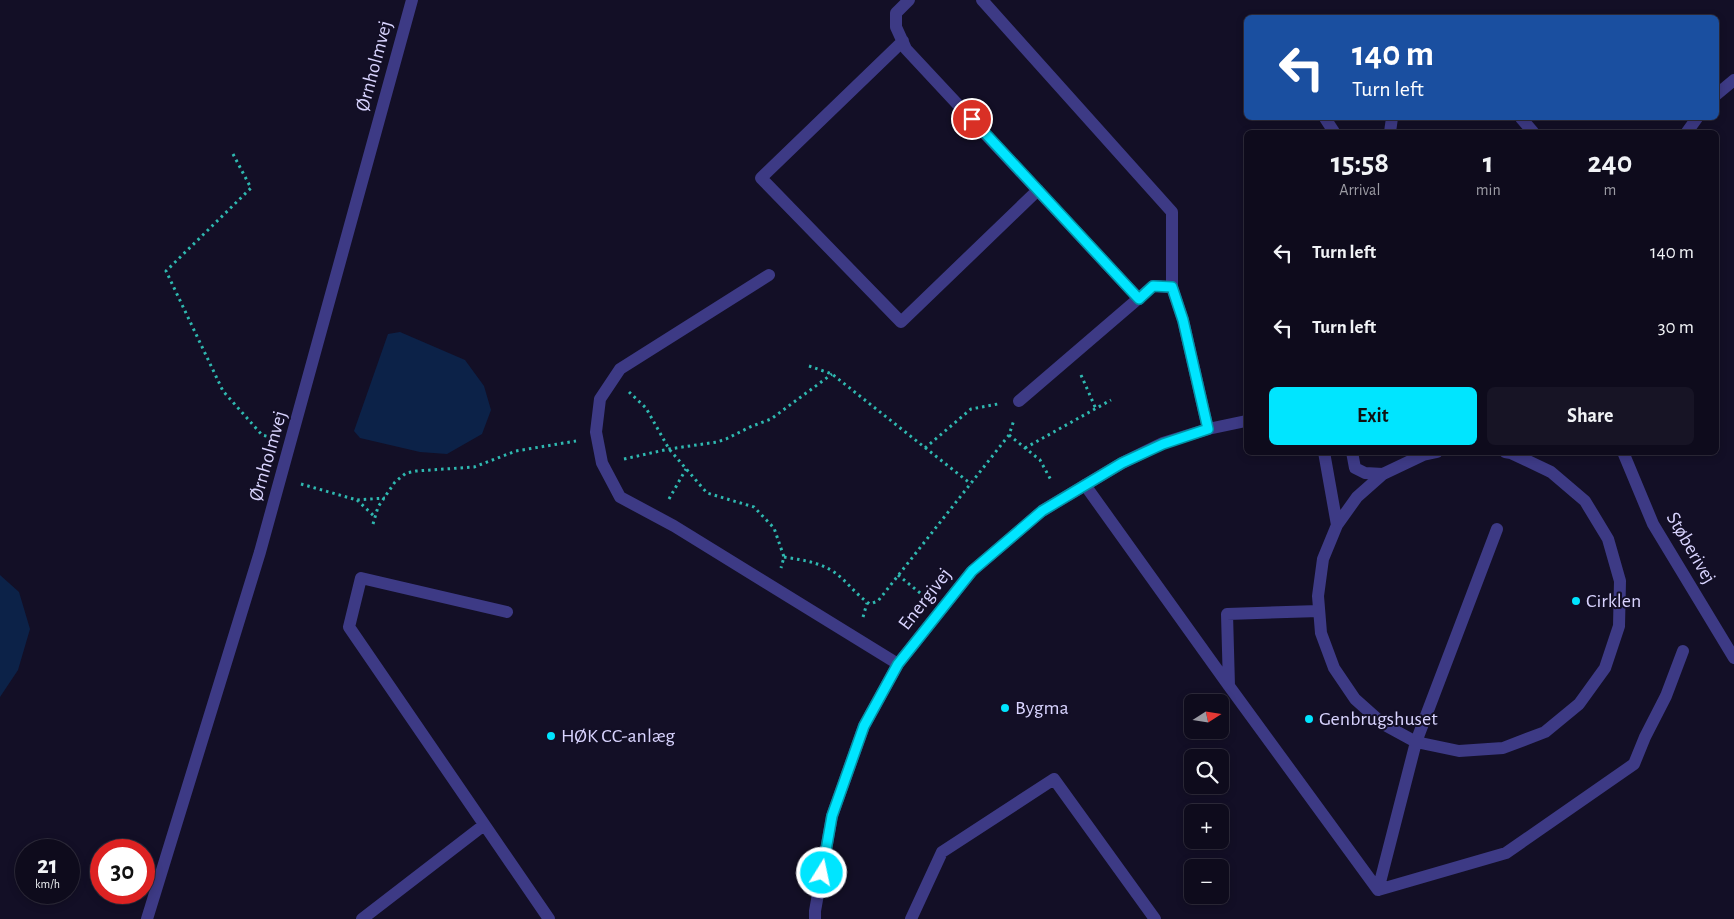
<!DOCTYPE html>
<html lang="en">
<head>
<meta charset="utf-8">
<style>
	body { margin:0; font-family:"Alegreya Sans",sans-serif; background:#171425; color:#f1f3f6; height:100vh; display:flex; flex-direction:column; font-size:19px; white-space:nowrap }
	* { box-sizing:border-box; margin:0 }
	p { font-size:16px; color:#9b9ba3 }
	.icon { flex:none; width:28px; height:28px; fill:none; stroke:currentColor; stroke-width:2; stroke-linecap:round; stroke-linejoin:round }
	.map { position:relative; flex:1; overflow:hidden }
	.drawer { position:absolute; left:1244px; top:130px; width:475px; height:325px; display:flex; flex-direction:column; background:#0e0b1c; border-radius:8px; box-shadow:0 2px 8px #0003,0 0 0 1px #2e2b3b }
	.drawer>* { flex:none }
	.banner { position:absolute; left:1244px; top:15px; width:475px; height:105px; border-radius:8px; box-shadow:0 2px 8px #0003,0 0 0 1px #2e2b3b; background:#1a4fa0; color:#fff; overflow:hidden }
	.needle { width:32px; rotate:78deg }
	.buttons { position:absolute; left:1184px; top:694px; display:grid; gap:10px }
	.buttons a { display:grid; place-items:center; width:45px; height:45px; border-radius:8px; background:#0e0b1c; box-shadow:0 2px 8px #0003,0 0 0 1px #2e2b3b; font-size:25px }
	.speed { position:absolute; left:15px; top:839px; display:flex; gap:10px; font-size:25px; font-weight:700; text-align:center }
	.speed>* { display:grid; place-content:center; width:65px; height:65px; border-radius:50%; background:#0e0b1c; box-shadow:0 2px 8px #0003,0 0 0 1px #2e2b3b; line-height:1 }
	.speed small { font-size:12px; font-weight:400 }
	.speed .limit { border:8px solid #d22; background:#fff; color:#111 }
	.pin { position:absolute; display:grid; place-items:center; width:42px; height:42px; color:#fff; margin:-21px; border:2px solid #fff; border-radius:50%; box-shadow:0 1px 5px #0007 }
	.me { position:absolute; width:55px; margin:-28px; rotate:10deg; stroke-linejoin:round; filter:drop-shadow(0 0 4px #0008) }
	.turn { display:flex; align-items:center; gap:18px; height:105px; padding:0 25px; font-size:22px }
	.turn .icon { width:65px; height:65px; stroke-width:2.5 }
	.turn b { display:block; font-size:35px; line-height:42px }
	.eta { display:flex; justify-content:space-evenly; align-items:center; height:85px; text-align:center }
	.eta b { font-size:30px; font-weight:700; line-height:35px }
	.button { display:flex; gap:10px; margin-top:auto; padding:10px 25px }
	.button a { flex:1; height:58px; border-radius:8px; background:#00e5ff; color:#111; font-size:20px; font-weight:700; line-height:58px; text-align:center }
	.button a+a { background:#171425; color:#f1f3f6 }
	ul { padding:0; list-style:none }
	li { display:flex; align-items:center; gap:15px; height:75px; padding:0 25px }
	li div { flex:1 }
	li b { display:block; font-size:19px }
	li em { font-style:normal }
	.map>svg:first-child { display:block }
	.water { fill:#0c2248 }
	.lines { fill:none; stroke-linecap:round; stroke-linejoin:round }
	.path { stroke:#2fb8b0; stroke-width:3; stroke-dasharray:2.5 4; stroke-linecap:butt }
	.service { stroke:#3d3a85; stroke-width:12 }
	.minor { stroke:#3d3a85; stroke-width:12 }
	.route-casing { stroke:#0095a6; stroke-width:12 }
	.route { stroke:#00e5ff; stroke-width:9 }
	.poi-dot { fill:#00e5ff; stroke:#130f26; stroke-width:2 }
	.labels { text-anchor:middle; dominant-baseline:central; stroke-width:4; stroke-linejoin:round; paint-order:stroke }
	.street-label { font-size:20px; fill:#d9d4ff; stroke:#130f26 }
	.poi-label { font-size:20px; fill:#d9d4ff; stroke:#130f26; text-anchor:start }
</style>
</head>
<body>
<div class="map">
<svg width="1734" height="919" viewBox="0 0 1734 919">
	<rect width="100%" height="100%" fill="#130f26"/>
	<path class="water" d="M400,332L465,360L484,386L491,410L482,434L447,454L420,452L360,438L354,431L388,334Z
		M0,575L19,592L30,629L18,670L0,697Z"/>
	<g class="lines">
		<path class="path" d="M233,154L251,188L166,271L223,391L262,435L270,437
			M809,366L832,374L971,484
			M1081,375L1096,409
			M629,392L646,408L669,449L707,493L754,507L774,528L784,557L781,568
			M1009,435L1040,460L1052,482
			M925,448L971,409L998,404
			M1025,448L1111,400
			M624,459L669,449L717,442L726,439L750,427L771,419L832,374
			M301,484L357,500L385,498
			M669,499L686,469
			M357,500L375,517
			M373,524L378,507L395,482L406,473L416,471L474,467L516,451L576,441
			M784,557C802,560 819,562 834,572C847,581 856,595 870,604L878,601L1009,435L1014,420
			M898,575L925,597
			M863,617L867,603"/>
		<path class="service" d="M909,0L896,13V27L906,49L1139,299
			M982,0L1172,212V287
			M903,41L761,178L901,322L1038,190
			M1325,118L1334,132
			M1521,118L1533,132
			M1390,132L1392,118
			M769,275L620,369L600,399L596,432L602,463L620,497L674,526L898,664
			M1019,401L1153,286L1172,287L1183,320L1208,429
			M1324,452L1337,525
			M1352,452L1355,468L1365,473L1383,474
			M1437,452L1423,455L1383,474L1357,497L1337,525L1323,559L1318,596L1321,633L1334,668L1355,699L1383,724L1416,742L1459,751L1503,748L1545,732L1579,704L1605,668L1619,626L1620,581L1608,539L1585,501L1551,472L1511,453L1505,452
			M1085,485L1229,686L1378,890L1506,853L1634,764L1645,737L1666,696L1683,651
			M507,612L361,578L349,627L549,919
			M1229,686L1227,614L1319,611
			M1378,890L1416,742L1497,529
			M362,919L484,825
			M911,919L942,852L1054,779L1155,919"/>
		<path class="minor" d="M1716,95L1734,80
			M1687,132L1697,118
			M1623,452L1653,524L1734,658
			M147,919L260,552L412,0
			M815,919V911L832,816L864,726L898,664L972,571L1042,511L1122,463L1163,443L1208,429L1246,421"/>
	</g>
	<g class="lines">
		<defs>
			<path id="route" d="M822,873L832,816L864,726L898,664L972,571L1042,511L1122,463L1163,444L1208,429L1183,320L1172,287L1153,286L1139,299L972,119"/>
		</defs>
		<use href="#route" class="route-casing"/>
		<use href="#route" class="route"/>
	</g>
	<g class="poi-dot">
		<circle cx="1576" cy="601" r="5"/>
		<circle cx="1005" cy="708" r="5"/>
		<circle cx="1309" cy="719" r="5"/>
		<circle cx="551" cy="736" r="5"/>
	</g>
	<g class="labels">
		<g class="street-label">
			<text transform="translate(374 66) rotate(-75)">Ørnholmvej</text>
			<text transform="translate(268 456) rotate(-74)">Ørnholmvej</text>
			<text transform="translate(1691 548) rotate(60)">Støberivej</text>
			<text transform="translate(925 599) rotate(-52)">Energivej</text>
		</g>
		<g class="poi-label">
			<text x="1586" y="601">Cirklen</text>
			<text x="1015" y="708">Bygma</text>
			<text x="1319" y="719">Genbrugshuset</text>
			<text x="561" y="736">HØK CC-anlæg</text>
		</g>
	</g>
</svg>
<div class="buttons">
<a><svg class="needle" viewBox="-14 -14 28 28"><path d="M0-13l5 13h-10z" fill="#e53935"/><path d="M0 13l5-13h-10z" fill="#9b9ba3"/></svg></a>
<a><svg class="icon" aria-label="search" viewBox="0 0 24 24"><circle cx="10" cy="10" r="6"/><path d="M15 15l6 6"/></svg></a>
<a>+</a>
<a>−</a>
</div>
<div class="speed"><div>21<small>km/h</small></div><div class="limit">30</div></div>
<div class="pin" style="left:972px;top:119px;background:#d93025"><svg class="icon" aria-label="arrive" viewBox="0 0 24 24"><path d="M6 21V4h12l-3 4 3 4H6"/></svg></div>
<svg class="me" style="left:822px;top:873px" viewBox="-20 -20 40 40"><circle r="17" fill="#00e5ff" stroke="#fff" stroke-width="3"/><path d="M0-11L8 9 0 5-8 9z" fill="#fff"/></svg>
<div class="banner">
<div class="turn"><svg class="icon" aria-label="left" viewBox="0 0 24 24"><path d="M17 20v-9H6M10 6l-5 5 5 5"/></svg><div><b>140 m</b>Turn left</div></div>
</div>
<section class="drawer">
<div class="eta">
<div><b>15:58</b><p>Arrival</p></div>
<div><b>1</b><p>min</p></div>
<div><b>240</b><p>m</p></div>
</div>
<ul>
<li><svg class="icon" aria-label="left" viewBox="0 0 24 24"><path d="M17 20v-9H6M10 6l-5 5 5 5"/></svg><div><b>Turn left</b></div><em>140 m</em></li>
<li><svg class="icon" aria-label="left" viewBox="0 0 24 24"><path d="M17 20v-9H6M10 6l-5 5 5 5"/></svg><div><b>Turn left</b></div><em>30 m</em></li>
</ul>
<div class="button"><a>Exit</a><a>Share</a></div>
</section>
</div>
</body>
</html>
